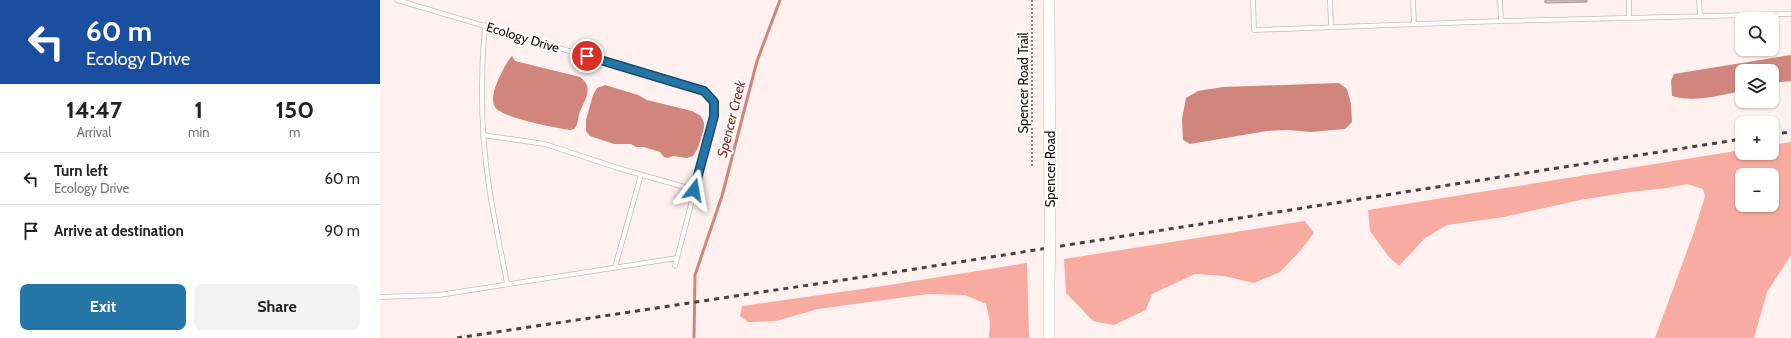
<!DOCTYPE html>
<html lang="en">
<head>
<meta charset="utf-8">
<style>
	body { margin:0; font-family:Cabin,sans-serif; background:#f2f2f2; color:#222; height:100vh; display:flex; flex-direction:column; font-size:15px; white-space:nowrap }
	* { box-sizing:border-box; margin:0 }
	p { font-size:13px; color:#767676 }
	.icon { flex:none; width:22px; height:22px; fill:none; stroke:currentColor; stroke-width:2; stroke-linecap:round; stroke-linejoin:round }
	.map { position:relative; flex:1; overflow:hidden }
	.drawer { display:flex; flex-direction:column; background:#fff; width:380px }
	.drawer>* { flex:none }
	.guide { background:#1a4fa0; color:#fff; overflow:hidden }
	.controls { position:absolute; left:1355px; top:12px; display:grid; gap:8px }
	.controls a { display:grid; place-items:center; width:44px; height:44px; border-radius:8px; background:#fff; box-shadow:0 1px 3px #0004; font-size:20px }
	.pin { position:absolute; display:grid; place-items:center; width:34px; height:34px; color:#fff; margin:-17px; border:2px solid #fff; border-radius:50%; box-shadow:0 1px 4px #0007 }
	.me { position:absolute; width:44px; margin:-22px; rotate:14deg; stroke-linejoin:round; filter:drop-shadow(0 0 3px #0008) }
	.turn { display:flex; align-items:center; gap:14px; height:84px; padding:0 20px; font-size:18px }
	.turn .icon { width:52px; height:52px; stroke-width:2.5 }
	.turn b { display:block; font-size:28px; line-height:34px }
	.eta { display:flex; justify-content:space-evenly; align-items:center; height:68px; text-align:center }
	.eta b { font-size:24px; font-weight:700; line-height:28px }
	.button { display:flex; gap:8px; margin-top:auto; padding:8px 20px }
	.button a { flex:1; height:46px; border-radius:8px; background:#2575a6; color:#fff; font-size:16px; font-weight:700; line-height:46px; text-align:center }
	.button a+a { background:#f2f2f2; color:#222 }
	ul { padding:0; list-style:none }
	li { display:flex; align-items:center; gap:12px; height:52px; padding:0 20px; border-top:1px solid #e0e0e0 }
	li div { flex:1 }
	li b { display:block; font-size:15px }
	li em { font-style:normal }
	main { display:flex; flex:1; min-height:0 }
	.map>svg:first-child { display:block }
	.forest { fill:#f8aba0; fill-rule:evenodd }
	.water { fill:#d0867c }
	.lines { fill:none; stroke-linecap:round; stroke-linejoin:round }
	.stream { stroke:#d0867c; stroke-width:3 }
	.building { fill:#dbc6c3; stroke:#a4908d }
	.service-casing { stroke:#ccb7b4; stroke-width:5.5 }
	.secondary-casing { stroke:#ccb7b4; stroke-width:12 }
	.path { stroke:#8c8280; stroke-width:2; stroke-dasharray:2 2; stroke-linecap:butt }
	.service { stroke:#fff; stroke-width:4 }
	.secondary { stroke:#fff; stroke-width:11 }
	.rail { stroke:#484140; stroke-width:3; stroke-dasharray:5 5; stroke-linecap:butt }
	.secondary-bridge-casing { stroke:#ccb7b4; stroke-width:12; stroke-linecap:butt }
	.secondary-bridge { stroke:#fff; stroke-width:11 }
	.route-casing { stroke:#184c6c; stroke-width:10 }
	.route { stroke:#2575a6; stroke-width:7 }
	.labels { text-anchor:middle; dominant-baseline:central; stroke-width:4; stroke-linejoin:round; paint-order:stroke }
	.street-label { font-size:13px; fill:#110b0a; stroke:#fff }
	.water-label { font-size:14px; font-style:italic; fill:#862d26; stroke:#fff }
</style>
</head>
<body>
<main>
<section class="drawer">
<div class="guide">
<div class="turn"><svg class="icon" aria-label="left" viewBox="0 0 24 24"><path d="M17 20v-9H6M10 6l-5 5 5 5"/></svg><div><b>60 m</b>Ecology Drive</div></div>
</div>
<div class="eta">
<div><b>14:47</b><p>Arrival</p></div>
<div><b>1</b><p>min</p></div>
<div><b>150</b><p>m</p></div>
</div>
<ul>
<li><svg class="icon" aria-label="left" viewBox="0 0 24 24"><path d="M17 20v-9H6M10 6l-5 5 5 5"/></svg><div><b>Turn left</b><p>Ecology Drive</p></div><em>60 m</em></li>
<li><svg class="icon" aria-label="arrive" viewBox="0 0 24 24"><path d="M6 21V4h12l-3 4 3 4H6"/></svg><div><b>Arrive at destination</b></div><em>90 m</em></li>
</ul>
<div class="button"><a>Exit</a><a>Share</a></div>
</section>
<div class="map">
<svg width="1411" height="338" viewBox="0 0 1411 338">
	<rect width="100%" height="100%" fill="#fef1ef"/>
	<path class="forest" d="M1411,142V255L1387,292L1374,338H1275L1314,232L1325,196L1323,189L1307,184L1287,188L1250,192L1200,200L1124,217L1067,225L1045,238L1019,266L1009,257L990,231L988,210L1362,150V153H1392V145ZM1362,175H1392V205H1362Z
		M925,221L934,233L921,250L900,272L874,283L844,276L815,274L772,294L766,310L734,325L713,321L686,293L684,259Z
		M647,263L649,338H609L610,322L606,304L585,295L548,294L438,309L396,321L368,322L360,316L362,306L503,286Z"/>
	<path class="water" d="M1411,55V81L1392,83V71H1362V91C1339,95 1316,103 1292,96L1291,81L1294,74Z
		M132,56L135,61L200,77C215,88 204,101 199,114C198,119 198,125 194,129L190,130C176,128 122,118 115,107C111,100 114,89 117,83C120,75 127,61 132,56Z
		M959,83L967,89L971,104L972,122L965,129L931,132L908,130L887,131L810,144L803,140L802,119L806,98L818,91L843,87Z
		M225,85L258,95L267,100L312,111L321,116L324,123V128L318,148L313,156L307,158L293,156L288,158L284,157L280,152L264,147H256L251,144H234L210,136L206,131V120L213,95L217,88Z"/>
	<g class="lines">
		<path class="stream" d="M314,338L315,275L342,196L377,61L400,0"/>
	</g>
	<path class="building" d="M1165,0H1207V2L1165,3Z"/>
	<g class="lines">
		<defs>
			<path id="service" d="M17,0L324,91L333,102L334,116L295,266
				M873,0L874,30L1121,21L1411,14
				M950,0L951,27
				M1033,0L1034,24
				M1120,0L1121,21
				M1249,0V18
				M1319,0L1320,16
				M105,25C100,79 101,134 109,187C114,219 121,251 127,283
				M103,135L165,144L238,168L315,190
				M235,267L261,175
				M0,297L59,295L297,258"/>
			<path id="secondary" d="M669,0L670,238
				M669,338V283"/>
		</defs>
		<use href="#service" class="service-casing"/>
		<use href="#secondary" class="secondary-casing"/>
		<path class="path" d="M652,0V167"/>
		<use href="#service" class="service"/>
		<use href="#secondary" class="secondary"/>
		<path class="rail" d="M1392,134L1411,132
			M77,338L522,271L1362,139"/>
		<defs>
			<path id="secondary-bridge" d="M669,283L670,238"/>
		</defs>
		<use href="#secondary-bridge" class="secondary-bridge-casing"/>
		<use href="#secondary-bridge" class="secondary-bridge"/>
	</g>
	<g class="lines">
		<defs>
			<path id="route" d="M207,56L324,91L334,102V116L314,190"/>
		</defs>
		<use href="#route" class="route-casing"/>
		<use href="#route" class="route"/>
	</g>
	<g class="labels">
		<g class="street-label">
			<text transform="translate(143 37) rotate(17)">Ecology Drive</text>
			<text transform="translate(643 83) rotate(-90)">Spencer Road Trail</text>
			<text transform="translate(670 169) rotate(-90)">Spencer Road</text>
		</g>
		<g class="water-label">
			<text transform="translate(351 119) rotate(-76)">Spencer Creek</text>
		</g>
	</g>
</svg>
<div class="controls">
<a><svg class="icon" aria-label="search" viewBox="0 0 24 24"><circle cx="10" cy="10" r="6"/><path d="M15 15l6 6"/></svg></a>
<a><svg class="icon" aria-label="layers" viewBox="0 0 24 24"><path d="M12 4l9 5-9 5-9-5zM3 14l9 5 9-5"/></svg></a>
<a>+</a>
<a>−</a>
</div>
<div class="pin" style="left:207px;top:56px;background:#d93025"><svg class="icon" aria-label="arrive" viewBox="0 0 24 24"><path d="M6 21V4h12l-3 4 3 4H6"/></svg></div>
<svg class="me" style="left:314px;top:190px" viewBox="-20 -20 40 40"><path d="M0-17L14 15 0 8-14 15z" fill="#2575a6" stroke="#fff" stroke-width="4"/></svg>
</div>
</main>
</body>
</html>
